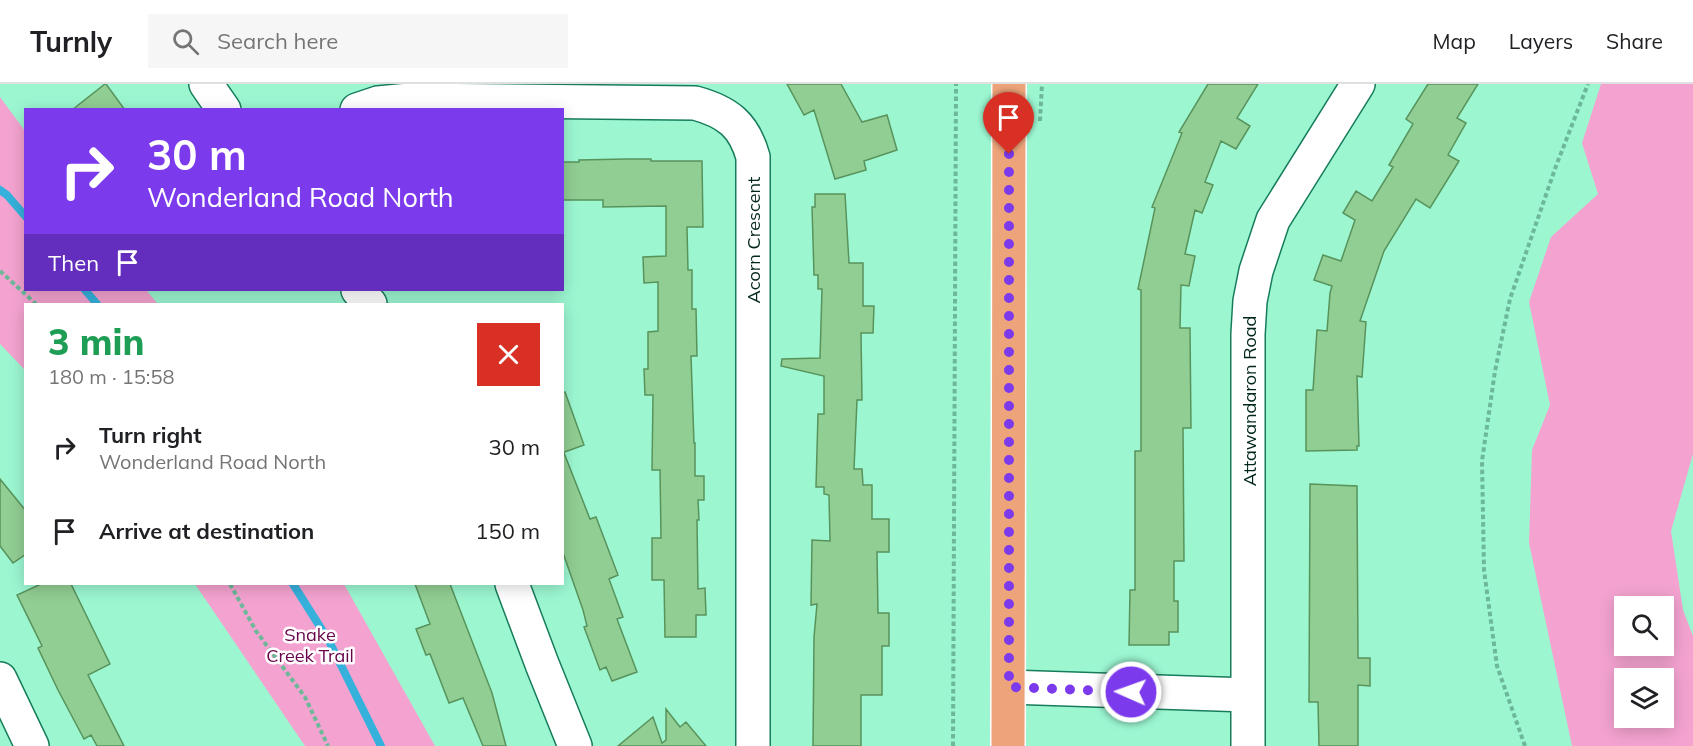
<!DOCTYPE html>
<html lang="en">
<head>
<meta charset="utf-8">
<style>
	body { margin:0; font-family:Mulish,sans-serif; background:#f6f6f6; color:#202124; height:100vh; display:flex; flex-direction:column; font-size:22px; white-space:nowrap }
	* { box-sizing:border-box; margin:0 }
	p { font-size:20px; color:#757577 }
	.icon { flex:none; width:33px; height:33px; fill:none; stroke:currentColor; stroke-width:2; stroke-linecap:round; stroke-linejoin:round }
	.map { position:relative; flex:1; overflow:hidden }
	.panel { position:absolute; left:24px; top:219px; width:540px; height:282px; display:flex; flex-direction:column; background:#fff; border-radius:0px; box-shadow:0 3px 15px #0003 }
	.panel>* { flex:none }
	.guide { position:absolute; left:24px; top:24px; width:540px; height:183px; border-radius:0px; box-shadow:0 3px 15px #0003; background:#7c3aed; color:#fff; overflow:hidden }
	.buttons { position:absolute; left:1614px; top:512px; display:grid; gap:12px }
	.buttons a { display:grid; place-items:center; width:60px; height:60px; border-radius:0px; background:#fff; box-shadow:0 3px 15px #0003; font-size:30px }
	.pin { position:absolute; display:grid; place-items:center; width:51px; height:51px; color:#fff; margin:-62px -26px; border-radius:50% 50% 50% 0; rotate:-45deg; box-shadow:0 0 6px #0007 }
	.pin .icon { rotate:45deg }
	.me { position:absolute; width:66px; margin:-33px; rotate:272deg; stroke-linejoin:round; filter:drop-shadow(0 0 4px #0008) }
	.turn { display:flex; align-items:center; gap:21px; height:126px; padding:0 24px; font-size:27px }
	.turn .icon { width:78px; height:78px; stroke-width:2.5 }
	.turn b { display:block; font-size:42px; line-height:51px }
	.then { display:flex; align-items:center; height:57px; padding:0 24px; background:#0003; gap:12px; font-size:22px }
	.round { display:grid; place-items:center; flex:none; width:63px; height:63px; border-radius:0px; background:#f6f6f6 }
	.summary { display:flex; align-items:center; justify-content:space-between; height:102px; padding:0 24px }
	h1 { font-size:36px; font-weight:800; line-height:45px; color:#1e9e55 }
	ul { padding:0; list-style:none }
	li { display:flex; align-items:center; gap:18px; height:84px; padding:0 24px }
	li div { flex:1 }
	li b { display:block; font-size:22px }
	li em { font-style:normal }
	header { display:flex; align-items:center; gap:36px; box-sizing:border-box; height:84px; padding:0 30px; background:#fff; border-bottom:2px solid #e0e0e0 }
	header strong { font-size:28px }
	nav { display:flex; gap:33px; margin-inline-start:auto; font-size:21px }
	.search { width:420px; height:54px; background:#f6f6f6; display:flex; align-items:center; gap:15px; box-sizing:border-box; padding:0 21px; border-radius:0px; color:#757577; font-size:22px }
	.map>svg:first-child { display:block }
	.green { fill:#f4a3d0; fill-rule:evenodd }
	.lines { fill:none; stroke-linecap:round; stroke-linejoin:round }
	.stream { stroke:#35b1db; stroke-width:8 }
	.building { fill:#91ce93; stroke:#58935c; stroke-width:1.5 }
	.minor-casing { stroke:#167c5b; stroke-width:36 }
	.major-casing { stroke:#fff; stroke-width:36 }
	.path { stroke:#6cb899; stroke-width:4; stroke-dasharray:4.5 3; stroke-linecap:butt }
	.minor { stroke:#fff; stroke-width:33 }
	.major { stroke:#eea47a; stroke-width:33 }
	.route { stroke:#7c3aed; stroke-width:10; stroke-dasharray:0 18 }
	.labels { text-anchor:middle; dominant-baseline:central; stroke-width:5; stroke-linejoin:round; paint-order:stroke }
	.street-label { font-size:18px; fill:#00271a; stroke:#fff }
	.park-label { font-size:18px; fill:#670149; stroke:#fff }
</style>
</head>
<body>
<header>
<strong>Turnly</strong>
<div class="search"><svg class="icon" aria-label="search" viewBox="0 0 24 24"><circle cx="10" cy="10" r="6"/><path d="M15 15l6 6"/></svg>Search here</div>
<nav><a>Map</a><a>Layers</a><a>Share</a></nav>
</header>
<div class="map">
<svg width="1693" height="662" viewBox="0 0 1693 662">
	<rect width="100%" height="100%" fill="#9cf7d1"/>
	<path class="green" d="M1601,0H1693V370L1671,447L1683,526L1693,552V662H1572L1529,459L1532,366L1550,321L1529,218L1551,153L1598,110L1582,59ZM1624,522H1664V561H1624ZM1624,594H1664V633H1624Z
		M0,13L25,47L26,206H146L158,220H26L25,286L0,260Z
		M195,500H344L435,662H305Z"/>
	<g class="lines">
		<path class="stream" d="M0,106L7,111L26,133
			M85,206L97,220
			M293,500L329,557L381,662"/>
	</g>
	<path class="building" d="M106,0L125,26H72L105,0Z
		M787,0H841L862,38L887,31L897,66L864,77L866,86L835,95L814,26L804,31Z
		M1208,0H1258L1237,34L1250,42L1236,65L1221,57L1205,98L1213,101L1202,129L1195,126L1185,170L1195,172L1189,202L1181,201L1180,244H1190L1191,344H1183L1184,477H1174V517H1178V548H1169V561H1129L1130,506H1135V367H1141V206L1138,205L1155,124L1152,123L1182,49L1179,48Z
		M1428,0H1478L1457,34L1466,39L1448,71L1459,77L1430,124L1416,115L1384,167L1360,237L1366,238L1362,293L1357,292L1359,362H1357V366L1306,367V306H1313L1317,246L1327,247L1330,209L1332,202L1314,196L1323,171L1341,177L1355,136L1343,129L1356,107L1372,117L1393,83L1389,81L1413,40L1406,35Z
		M626,75H651V77H702L703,143H687L688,186H692V225H696L697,272H691L694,359H695V392H704V416H698L699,436H697L698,505L705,504L706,531H696V553H665L664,496H652V454H661L660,386H652L653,311H645L644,285H648V248L658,247V198L644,199L643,173L666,172V122L603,123V116H562V78H579V76Z
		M815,110H845L849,179H863V222H874L873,249H861L862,316H857L854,385H862L863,401H872V435H889V468H877L878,529H889V562H882V611H861V662H813L814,553L817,520L811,521L812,456L830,457L829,411L824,410V403H816L818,330H824V292L781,282L782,275L820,274L822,205H818V191H814L812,123H815Z
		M565,308L584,361L562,369V309Z
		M562,369H564L590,435L596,433L618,491L609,495L623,533L617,535L637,588L612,597L606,583L600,586L584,543L587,542L583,526L562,466Z
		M0,395L26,427V470L13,479L0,462Z
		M1310,400L1357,402L1358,574H1370V602L1358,601V662H1319L1318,618H1309Z
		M41,500H71L110,580L88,591L124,662H97L91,651L84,655L58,606L38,564L42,562L17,511Z
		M415,500H450L492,609L506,662H483L463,614L449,619L430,570L426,571L416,545L430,540Z
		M666,625L680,643L686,638L706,662H618L653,633L662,659L666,656Z"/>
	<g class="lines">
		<defs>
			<path id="minor" d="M206,0L224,26
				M357,26L378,19L409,16L695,19C728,28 744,41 753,73V662
				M358,206L370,220
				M512,500L542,580L575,662
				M0,595L32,662
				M1009,603L1248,611
				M1248,662V250L1250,217L1256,187L1273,136L1358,0"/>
			<path id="major" d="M1008,662L1009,0"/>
		</defs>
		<use href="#minor" class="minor-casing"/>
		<use href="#major" class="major-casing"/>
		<path class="path" d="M1040,37L1042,0
			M0,187L36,220
			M230,500L256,547L305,613L328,662
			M953,662L956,0
			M1525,662L1497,582L1484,486L1482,377L1495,287L1510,215L1556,82L1588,0"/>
		<use href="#minor" class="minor"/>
		<use href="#major" class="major"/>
	</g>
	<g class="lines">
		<path class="route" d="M1009,70V603L1131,608"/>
	</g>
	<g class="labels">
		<g class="street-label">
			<text transform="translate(753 156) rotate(-90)">Acorn Crescent</text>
			<text transform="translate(1249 317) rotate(-90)">Attawandaron Road</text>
		</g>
		<g class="park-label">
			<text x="310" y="550">Snake<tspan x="310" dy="21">Creek Trail</tspan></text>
		</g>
	</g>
</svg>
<div class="buttons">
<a><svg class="icon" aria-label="search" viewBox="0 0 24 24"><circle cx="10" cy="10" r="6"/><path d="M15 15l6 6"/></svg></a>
<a><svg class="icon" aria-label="layers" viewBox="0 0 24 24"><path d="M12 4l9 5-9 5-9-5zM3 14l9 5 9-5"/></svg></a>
</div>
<div class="pin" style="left:1009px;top:70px;background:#d93025"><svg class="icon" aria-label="arrive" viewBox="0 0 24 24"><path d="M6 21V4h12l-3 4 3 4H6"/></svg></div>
<svg class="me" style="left:1131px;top:608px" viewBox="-20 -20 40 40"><circle r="17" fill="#7c3aed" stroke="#fff" stroke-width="3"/><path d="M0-11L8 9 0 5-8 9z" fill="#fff"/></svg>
<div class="guide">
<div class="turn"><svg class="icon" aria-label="right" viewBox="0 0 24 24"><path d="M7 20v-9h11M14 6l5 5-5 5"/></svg><div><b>30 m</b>Wonderland Road North</div></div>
<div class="then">Then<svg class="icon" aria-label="arrive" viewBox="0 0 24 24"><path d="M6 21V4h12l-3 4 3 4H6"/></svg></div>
</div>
<section class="panel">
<div class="summary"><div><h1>3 min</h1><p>180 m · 15:58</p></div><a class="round" style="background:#d93025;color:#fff"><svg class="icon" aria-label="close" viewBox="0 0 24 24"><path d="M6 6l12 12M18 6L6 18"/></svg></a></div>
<ul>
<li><svg class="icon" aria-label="right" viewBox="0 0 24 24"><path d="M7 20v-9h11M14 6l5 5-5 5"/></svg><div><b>Turn right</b><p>Wonderland Road North</p></div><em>30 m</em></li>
<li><svg class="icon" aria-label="arrive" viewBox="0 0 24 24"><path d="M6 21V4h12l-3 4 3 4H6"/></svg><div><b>Arrive at destination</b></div><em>150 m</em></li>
</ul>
</section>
</div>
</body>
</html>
